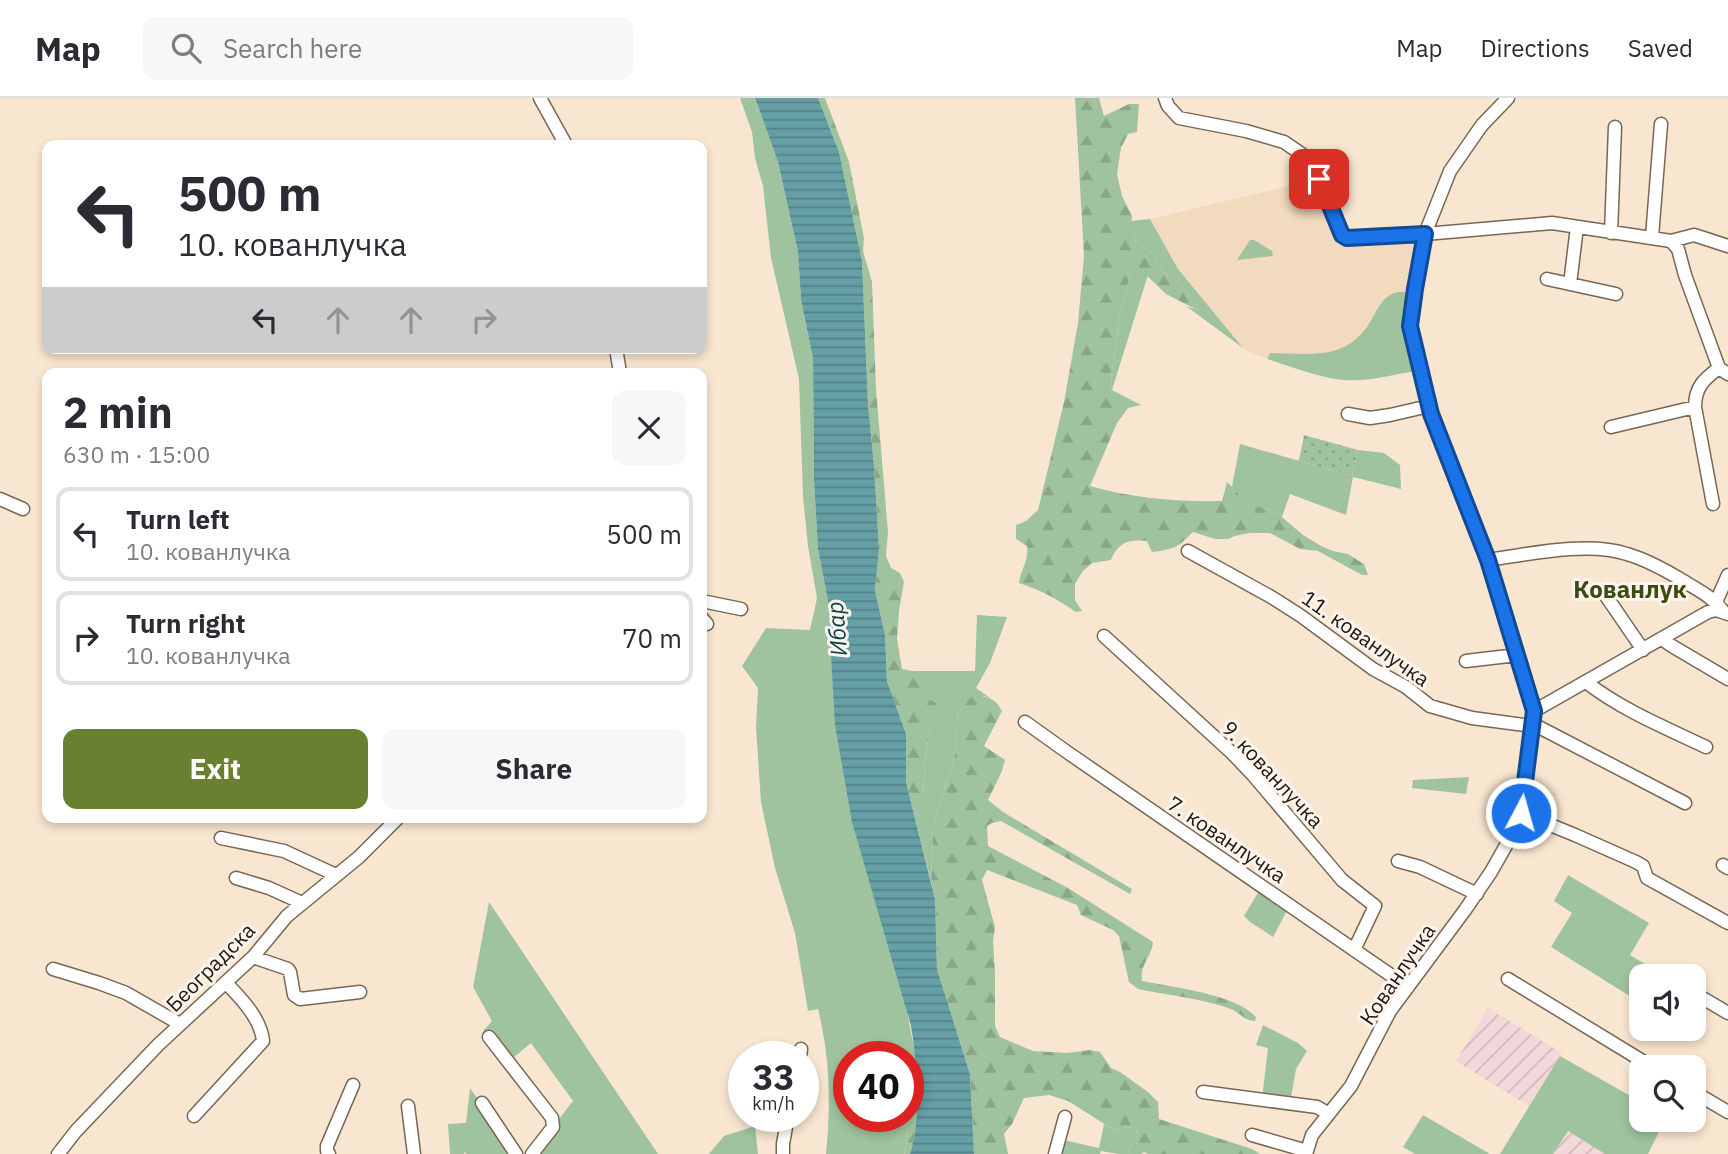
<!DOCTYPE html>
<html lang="en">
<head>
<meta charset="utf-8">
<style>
	body { margin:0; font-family:"IBM Plex Sans",sans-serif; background:#f7f7f7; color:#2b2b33; height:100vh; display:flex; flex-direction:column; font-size:26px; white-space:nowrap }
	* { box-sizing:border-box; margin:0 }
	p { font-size:23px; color:#7c7c81 }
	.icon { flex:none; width:38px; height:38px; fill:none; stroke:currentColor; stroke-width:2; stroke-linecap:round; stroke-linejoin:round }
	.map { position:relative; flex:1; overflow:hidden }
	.side { position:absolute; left:42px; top:270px; width:665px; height:455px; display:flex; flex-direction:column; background:#fff; border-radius:14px; box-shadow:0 4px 10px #0003 }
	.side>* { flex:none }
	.top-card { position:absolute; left:42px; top:42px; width:665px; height:214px; border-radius:14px; box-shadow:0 4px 10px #0003; background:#fff; color:#2b2b33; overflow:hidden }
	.buttons { position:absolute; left:1629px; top:866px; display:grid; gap:14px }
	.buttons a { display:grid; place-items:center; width:77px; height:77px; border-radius:14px; background:#fff; box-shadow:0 4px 10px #0003; font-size:35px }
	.speed { position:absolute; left:728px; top:943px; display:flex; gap:14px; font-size:35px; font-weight:700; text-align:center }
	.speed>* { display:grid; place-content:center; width:91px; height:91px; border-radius:50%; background:#fff; box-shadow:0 4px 10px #0003; line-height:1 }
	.speed small { font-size:18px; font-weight:400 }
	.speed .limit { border:10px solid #d22; background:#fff; color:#111 }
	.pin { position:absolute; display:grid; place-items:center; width:60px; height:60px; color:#fff; margin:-30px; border-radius:14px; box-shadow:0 4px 10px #0006 }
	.me { position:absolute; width:77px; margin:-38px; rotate:6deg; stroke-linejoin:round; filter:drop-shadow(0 0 5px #0008) }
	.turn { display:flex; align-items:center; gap:24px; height:147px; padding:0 21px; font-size:32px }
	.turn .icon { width:91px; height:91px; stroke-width:2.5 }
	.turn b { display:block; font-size:49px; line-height:60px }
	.lanes { display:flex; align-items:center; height:66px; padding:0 21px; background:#0003; justify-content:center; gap:35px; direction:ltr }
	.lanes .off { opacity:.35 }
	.round { display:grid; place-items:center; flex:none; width:74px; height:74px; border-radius:14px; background:#f7f7f7 }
	.head { display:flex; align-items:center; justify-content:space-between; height:119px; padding:0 21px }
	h1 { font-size:42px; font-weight:700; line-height:52px }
	.primary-button { display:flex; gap:14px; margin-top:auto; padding:14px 21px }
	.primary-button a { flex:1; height:80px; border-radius:14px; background:#6a8031; color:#fff; font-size:28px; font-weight:700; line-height:80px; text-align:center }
	.primary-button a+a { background:#f7f7f7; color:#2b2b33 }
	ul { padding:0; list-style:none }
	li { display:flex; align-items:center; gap:21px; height:94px; margin:0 14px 10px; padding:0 7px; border:4px solid #e1e1e2; border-radius:14px }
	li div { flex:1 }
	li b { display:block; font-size:26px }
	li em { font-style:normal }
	header { display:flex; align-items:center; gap:42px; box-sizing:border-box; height:98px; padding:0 35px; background:#fff; border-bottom:2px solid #e1e1e2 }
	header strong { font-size:33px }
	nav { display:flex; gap:38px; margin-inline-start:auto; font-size:24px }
	.search { width:490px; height:63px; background:#f7f7f7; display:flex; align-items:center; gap:18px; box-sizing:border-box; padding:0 24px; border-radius:14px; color:#7c7c81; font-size:26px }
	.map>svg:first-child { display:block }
	.built { fill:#f1dabe }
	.industrial { fill:url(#industrial-furrows) }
	.grass { fill:#a0c39f }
	.forest { fill:url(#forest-firs) }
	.garden { fill:url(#garden-dots) }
	.water { fill:url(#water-rules) }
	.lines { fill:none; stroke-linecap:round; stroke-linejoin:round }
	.minor-casing { stroke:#776754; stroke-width:15 }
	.minor { stroke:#fff; stroke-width:12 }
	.route-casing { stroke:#114b97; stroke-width:18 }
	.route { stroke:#1a73e8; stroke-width:12 }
	.labels { text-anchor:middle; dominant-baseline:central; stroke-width:6; stroke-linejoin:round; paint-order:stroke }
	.street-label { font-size:21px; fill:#1e1810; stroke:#fdf5ed }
	.water-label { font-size:23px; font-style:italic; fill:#084247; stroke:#fdf5ed }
	.quarter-label { font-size:24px; font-weight:bold; fill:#3c4a13; stroke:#fdf5ed }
</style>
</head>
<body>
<header>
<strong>Map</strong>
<div class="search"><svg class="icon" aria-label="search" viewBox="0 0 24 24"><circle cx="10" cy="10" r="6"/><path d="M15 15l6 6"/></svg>Search here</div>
<nav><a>Map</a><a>Directions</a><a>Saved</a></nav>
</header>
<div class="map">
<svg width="1728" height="1056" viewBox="0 0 1728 1056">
	<defs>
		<pattern id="industrial-furrows" width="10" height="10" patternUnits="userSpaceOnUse" patternTransform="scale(1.75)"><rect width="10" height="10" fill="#f3d8db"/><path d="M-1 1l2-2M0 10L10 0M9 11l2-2" fill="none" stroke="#d0b9bb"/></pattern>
		<pattern id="forest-firs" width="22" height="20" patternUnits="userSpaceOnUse" patternTransform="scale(1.75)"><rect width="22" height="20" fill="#a0c39f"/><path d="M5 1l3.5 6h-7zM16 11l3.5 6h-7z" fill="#89a788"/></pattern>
		<pattern id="garden-dots" width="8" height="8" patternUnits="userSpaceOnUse" patternTransform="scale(1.75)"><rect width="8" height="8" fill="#a0c39f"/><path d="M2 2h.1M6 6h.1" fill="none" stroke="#89a788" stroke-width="1.8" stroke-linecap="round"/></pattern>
		<pattern id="water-rules" width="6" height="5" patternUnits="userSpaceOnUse" patternTransform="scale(1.75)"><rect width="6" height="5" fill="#65a0a6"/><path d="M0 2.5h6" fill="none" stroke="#538186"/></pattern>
	</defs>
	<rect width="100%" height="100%" fill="#f9e6d0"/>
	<path class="built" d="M1319,81L1342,137L1425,136L1386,278L1362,282L1342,281L1309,274L1253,256L1243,250L1178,171L1150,121Z"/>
	<path class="industrial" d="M1488,910L1562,955L1529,1008L1456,963Z
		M1568,1033L1605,1056H1553Z"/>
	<path class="grass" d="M740,0H755L778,64L798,154L801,202L813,260L814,383L818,451L915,955L917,978L908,980V959H849V1018L894,1019L896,1025L907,1028L906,1050L904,1056H826C831,1007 830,959 818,911L808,913L795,835L775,770L761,704L756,629L758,590L742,568L766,530L810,532L817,500L808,448L803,399L799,281L771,160L763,88L755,60L752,34Z
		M1150,121L1178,171L1243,250L1186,208L1200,213L1183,189L1162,173L1151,154L1135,143L1131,130V123Z
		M1250,142H1254L1272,153L1273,158L1237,162Z
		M1138,169L1148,177L1112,292L1111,280L1120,216L1131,173Z
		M1398,194H1414L1410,228L1421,272C1396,276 1369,284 1343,282C1317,279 1292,269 1267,261L1270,255C1293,255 1321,259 1342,250C1351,246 1361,238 1367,229C1377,215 1380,198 1398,194Z
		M1240,346L1352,378L1358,352L1384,355L1400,367L1401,391L1353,379L1346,417L1290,396L1282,419L1277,415L1241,402L1232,388Z
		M977,517L1007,519L990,565L976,590L990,600L984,598L958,615L954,662L942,697L933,730L931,783L913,712L923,699L925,662L929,637L935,624L913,573H975Z
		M1469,679L1466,696L1412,690L1413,682Z
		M1568,777L1649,825L1630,857L1665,878H1642L1641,905L1551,849L1572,815L1554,803Z
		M1262,788L1290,807L1273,839L1250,824L1244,818Z
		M489,804L658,1056H532L573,1003L531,945L508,964L483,933L492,923L473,889Z
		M1263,927L1298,945L1307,953L1296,971L1290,1005L1262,1001L1268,950L1256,947Z
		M1560,958L1641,1004L1642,1022H1665L1648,1056H1605L1568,1033L1553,1056H1500Z
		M470,990L516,1056H467L464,1054V1056H450L448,1026L466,1025Z
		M1423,1017L1490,1056H1415L1403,1049Z
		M1104,1026L1114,1032L1129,1029L1138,1033L1136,1042L1128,1051L1130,1056H1118L1101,1053L1100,1056H1055L1059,1041L1099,1050Z
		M755,1028L758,1056H709L724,1038Z"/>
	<path class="forest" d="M818,0H825L849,64L864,140L863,153L872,184L876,291L888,434L886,458L891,470L900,475L904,484L899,513L897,541L902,571L913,573L926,581L924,598L936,605L935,624L929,637L925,662L923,699L913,712L906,684V636L887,583L885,537L875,492L879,451L874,368L868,306L862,163L839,54Z
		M1075,0H1099L1104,18L1129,6H1139L1137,34L1128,36L1121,50L1117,76L1122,98L1132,118L1131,130L1135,143L1151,154L1162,173L1183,189L1201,214L1166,196L1138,169L1131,173L1120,216L1111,280L1112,292L1141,307L1128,310L1117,325L1090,388C1132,400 1177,404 1222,403L1227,384L1236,392L1241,402L1277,415L1303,437L1321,448L1333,453L1348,456L1364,466L1368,477H1362L1318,453L1300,451L1270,435H1249L1235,438L1228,441H1215L1193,434C1177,450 1175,451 1152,454L1147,443C1129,441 1118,444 1111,462L1092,465L1082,474L1075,486V502L1082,513L1076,514C1057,501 1041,492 1019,485C1021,471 1029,462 1027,448L1016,441V427L1026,423L1038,412L1064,304L1078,225L1084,158Z
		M976,598C988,598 996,601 1002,613L984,648L1005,662L1002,673L988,702L1003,714L1132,791L1130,796L1001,723L992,725L987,728L988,748L1068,790L1153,844C1151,861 1140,865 1142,883C1175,890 1233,895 1256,919L1255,923C1245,923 1240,915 1231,911C1204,901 1167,897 1138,891L1129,884L1119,838L1113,832L1081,817L1077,807L987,772L982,782L995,829L993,843L995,876V928L1000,939L1033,953L1067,955L1090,952L1100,954L1111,970L1120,974L1148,994L1158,1004L1159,1021L1252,1051L1260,1056H1148L1144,1054L1141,1056H1130L1128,1051L1136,1042L1138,1033L1129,1029L1114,1032L1068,1003L1049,997L1024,1000L1012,1026L1004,1036L1008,1056H974L970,976L937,871L935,801L931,783L933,730L942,697L954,662L958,615L965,602Z
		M917,978C918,1003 918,1032 910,1056H904L906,1050L907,1028L896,1025L894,1019L908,1018V979Z"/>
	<path class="garden" d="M1304,337L1358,352L1352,378L1299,363Z"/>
	<path class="water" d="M755,0H818L839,54L862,163L868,306L874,368L879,451L875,492L885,537L887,583L906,636V684L935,801L937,871L970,976L974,1056H910C922,1018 917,967 911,928L852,724L835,627L828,503L818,451L814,383L813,260L801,202L798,154L778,64Z"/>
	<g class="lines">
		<defs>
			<path id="minor" d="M540,0L566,47
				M1165,0L1168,8L1179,20L1246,33L1284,44L1303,57L1319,81L1342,137L1347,140L1425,136L1552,125L1671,143L1678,151L1685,177L1719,270L1728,276
				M1611,135L1615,29
				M1652,139L1661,26
				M1671,143L1694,137L1728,148
				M1547,181L1616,196
				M1570,186L1577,129
				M616,250L620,275
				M1348,316L1370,320L1390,317L1429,308
				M1611,329L1695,309
				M0,401L23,411
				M1713,406L1695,309C1695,289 1704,281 1719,270
				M1188,453L1273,500L1301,518L1373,571L1406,589L1430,608L1472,620L1532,628
				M1488,462C1529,456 1588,443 1627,456C1644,461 1665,472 1680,481C1696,491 1712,498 1723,513
				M1604,495L1643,552
				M702,503L741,511
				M1716,504L1728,477
				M702,520L707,526
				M1104,538L1232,655L1253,677L1342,782L1375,808L1354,852
				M1662,541L1672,548L1728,581
				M1466,563L1517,557
				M1586,584C1622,612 1664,629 1706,649
				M1534,613L1708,514L1716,512L1728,516
				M1025,624L1067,654L1408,889
				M1533,626L1685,705
				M1521,715L1575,737L1636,764L1643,768L1647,780L1728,825
				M221,740L284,753L336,777
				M1398,763L1420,769L1477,796
				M1723,767L1728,770
				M236,780L269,790L302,805
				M253,859L288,871L290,874L294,897L300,901L360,894
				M53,871L99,885L126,895L180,926
				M1508,881L1654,970
				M1694,895L1728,915
				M489,939L552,1020L553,1029L532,1056
				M800,959L801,951
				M1203,994L1317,1009L1329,1016
				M1694,994L1728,1014
				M482,1005L516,1056
				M408,1008L414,1056
				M194,1018L263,943C261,921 241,900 226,885
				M1252,1037L1307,1053
				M58,1056L76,1033L158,947L253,859L287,818L359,759L399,719
				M329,1056L327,1053V1048L353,987
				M783,1056V1046L788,1018
				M1055,1056L1065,1019
				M1306,1056L1312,1037L1351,988L1390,913L1465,812L1491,774L1513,735L1521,715L1534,613L1488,462L1431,316L1410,228L1421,152L1425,136L1450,73L1482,27L1508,0"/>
		</defs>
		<use href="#minor" class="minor-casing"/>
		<use href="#minor" class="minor"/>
	</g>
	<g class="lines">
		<defs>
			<path id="route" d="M1319,81L1342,137L1347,140L1425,136L1415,191L1410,228L1431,316L1488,462L1534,613L1521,715"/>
		</defs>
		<use href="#route" class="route-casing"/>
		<use href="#route" class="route"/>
	</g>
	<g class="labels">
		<g class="street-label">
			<text transform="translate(1366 540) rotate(35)">11. кованлучка</text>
			<text transform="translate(1273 676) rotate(47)">9. кованлучка</text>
			<text transform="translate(1227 741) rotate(34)">7. кованлучка</text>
			<text transform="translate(210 869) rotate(-45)">Београдска</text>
			<text transform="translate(1397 876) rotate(-56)">Кованлучка</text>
		</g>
		<g class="water-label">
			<text transform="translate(836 531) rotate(-95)">Ибар</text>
		</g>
		<g class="quarter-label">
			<text x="1630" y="491">Кованлук</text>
		</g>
	</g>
</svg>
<div class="buttons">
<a><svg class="icon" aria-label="sound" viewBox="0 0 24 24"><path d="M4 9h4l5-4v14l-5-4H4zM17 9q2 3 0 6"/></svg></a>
<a><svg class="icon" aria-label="search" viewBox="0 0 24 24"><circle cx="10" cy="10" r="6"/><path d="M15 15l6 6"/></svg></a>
</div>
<div class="speed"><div>33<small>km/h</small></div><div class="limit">40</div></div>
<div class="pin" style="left:1319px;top:81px;background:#d93025"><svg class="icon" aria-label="arrive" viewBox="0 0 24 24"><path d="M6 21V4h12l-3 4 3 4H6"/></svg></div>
<svg class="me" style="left:1521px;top:715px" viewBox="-20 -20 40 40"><circle r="17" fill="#1a73e8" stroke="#fff" stroke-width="3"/><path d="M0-11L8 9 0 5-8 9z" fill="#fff"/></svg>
<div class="top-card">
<div class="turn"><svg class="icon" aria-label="left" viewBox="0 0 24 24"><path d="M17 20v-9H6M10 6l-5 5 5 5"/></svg><div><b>500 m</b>10. кованлучка</div></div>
<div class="lanes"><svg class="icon" aria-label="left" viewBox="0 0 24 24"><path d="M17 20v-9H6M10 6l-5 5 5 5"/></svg><svg class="icon off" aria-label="ahead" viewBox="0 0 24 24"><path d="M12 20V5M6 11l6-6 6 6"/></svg><svg class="icon off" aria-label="ahead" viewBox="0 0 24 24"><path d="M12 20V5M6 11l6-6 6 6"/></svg><svg class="icon off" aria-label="right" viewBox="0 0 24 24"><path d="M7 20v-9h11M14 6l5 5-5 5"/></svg></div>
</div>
<section class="side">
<div class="head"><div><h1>2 min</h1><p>630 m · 15:00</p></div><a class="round"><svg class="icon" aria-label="close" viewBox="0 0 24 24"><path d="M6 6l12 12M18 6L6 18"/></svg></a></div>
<ul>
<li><svg class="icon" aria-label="left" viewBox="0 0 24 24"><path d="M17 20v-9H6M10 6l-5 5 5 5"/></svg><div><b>Turn left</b><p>10. кованлучка</p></div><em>500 m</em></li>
<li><svg class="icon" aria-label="right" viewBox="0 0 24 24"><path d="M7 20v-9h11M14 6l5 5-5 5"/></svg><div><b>Turn right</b><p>10. кованлучка</p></div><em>70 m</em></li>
</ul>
<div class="primary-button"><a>Exit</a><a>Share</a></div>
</section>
</div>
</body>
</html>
